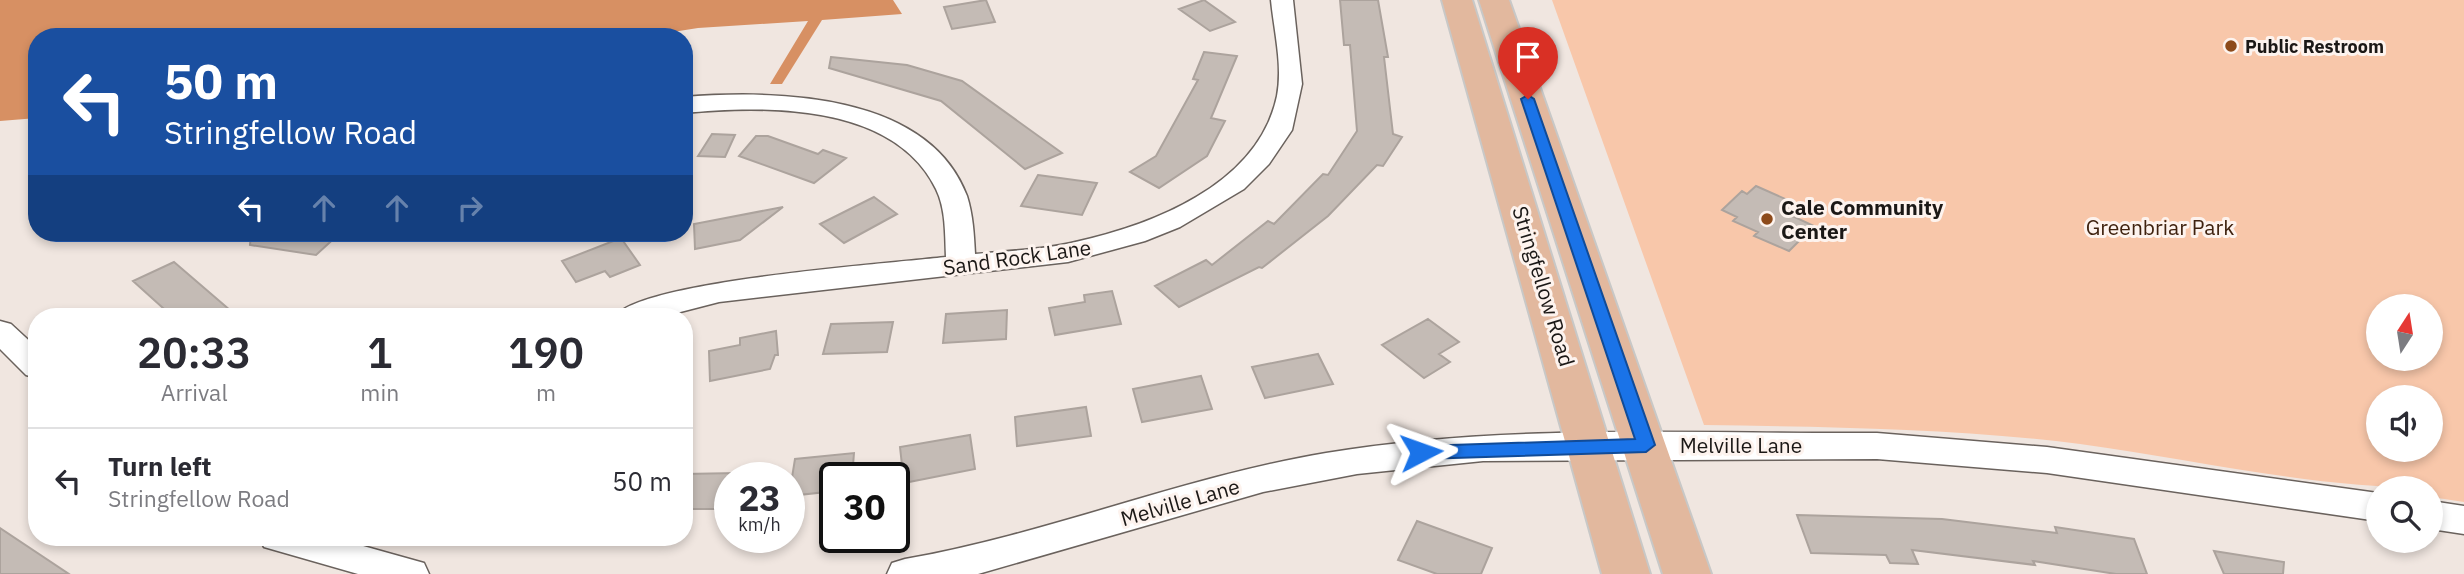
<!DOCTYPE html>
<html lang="en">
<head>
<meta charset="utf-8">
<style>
	body { margin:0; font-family:"IBM Plex Sans",sans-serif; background:#f2f2f3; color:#2b2b33; height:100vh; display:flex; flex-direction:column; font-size:26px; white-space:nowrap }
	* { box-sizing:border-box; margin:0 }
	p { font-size:23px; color:#7c7c81 }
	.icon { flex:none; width:38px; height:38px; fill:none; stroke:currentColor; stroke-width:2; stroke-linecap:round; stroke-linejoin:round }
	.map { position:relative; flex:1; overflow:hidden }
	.side { position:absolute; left:28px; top:308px; width:665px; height:238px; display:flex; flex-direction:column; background:#fff; border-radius:28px; box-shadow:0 4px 10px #0003 }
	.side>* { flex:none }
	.guide { position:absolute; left:28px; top:28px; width:665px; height:214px; border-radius:28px; box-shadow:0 4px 10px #0003; background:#1a4fa0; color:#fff; overflow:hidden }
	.needle { width:46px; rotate:12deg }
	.controls { position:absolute; left:2366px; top:294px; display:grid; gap:14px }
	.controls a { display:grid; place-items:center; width:77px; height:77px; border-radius:50%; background:#fff; box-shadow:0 4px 10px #0003; font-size:35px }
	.speed { position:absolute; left:714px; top:462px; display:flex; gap:14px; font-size:35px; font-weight:700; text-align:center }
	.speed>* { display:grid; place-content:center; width:91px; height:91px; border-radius:50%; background:#fff; box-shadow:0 4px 10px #0003; line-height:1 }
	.speed small { font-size:18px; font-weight:400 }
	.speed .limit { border:4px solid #111; border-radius:10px; background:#fff; color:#111 }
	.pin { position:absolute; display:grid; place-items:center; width:60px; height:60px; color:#fff; margin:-72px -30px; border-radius:50% 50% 50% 0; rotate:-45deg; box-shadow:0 0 7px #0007 }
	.pin .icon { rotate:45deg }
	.me { position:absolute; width:77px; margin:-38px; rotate:86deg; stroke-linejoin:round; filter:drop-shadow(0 0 5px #0008) }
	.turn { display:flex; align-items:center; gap:24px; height:147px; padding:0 21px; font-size:32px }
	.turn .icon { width:91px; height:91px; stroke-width:2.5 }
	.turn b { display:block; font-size:49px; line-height:60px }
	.lanes { display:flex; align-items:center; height:66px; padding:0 21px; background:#0003; justify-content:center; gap:35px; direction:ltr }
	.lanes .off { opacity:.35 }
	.eta { display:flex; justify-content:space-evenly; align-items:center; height:119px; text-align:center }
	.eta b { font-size:42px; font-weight:600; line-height:49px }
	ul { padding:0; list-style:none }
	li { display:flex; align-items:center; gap:21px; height:105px; padding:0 21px; border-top:2px solid #e1e1e2 }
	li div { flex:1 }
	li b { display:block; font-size:26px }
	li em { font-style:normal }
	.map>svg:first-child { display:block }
	.green { fill:#f8c7aa; fill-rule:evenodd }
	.forest { fill:#d79063 }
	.building { fill:#c4bbb5; stroke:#aca39d; stroke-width:2 }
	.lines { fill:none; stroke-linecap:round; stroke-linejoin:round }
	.minor-casing { stroke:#6a625d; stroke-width:3 }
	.major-casing { stroke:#c8c8c7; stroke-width:4 }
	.minor { fill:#fff; fill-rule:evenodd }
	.major { fill:#e2b89e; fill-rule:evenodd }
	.route { fill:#1a73e8; stroke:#114b97; stroke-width:2 }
	.poi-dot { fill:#8d4a1a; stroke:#fdf3ee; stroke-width:2.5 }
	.labels { text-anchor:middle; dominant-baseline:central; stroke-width:6; stroke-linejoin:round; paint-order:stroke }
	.far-poi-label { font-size:18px; font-weight:bold; fill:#1b1816; stroke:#fdf3ee; text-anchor:start }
	.poi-label { font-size:21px; font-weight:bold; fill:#1b1816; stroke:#fdf3ee; text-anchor:start }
	.park-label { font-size:21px; fill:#3f220f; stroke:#fdf3ee }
	.street-label { font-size:21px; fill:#1b1816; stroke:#fdf3ee }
</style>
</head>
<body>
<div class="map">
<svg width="2464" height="574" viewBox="0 0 2464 574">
	<rect width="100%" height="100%" fill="#f0e6e0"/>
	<path class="green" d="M1552,0H2464V502L2431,497V488C2314,488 2196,460 2080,444C1955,428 1829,427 1704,425ZM2378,306H2431V359H2378ZM2378,397H2431V450H2378Z"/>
	<path class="forest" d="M0,0H893L902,14L822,20L782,84H770L808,21L698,28L641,37H37V118L0,121Z"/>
	<path class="building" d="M986,0L995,22L952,29L944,7Z
		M1204,0L1235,22L1210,31L1179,9Z
		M1340,0H1378L1388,57H1384L1393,134L1402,137L1383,166L1377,165L1328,216L1262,268L1259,267L1179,307L1155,286L1206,260L1212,265L1268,221L1274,224L1323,174L1328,175L1357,131L1350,45H1344Z
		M1204,52L1237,56L1211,118L1225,121L1207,156L1159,188L1130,172L1156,156L1198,80L1193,79Z
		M831,57L907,65L962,81L1062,153L1025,169L941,101L829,68Z
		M712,134L735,135L725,157L698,156Z
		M756,136H768L818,154L823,150L846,158L814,183L739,156Z
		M1038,175L1097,183L1082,215L1021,206Z
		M1756,186L1799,205L1790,215L1814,226L1789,251L1754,236L1758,232L1733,221L1737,217L1722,210L1742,191L1747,194Z
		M874,197L897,214L844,243L820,224Z
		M783,207L740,240L695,249L694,224Z
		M251,233H340L316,255L250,245Z
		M621,238L640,265L610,277L605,271L576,282L562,261Z
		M174,262L238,317H173L133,281Z
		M1112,291L1121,324L1055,335L1049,308L1085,302L1084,295Z
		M1007,310L1006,339L943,343L946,314Z
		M1428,319L1459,342L1439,354L1450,362L1424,378L1382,345Z
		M893,322L887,352L823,354L831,324Z
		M776,331L778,355H775L770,369L710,381L709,351L740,345V338Z
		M1318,354L1333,384L1265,398L1252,367Z
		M1201,376L1212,409L1142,422L1133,389Z
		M1086,407L1091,436L1017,446L1015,417Z
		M970,435L975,469L904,483L900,447Z
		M854,453L852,478H835V491L789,496L795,459Z
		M737,473L735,478H730L725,509H684V474Z
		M1797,515L1942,519L2057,533L2055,527L2134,539L2147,574H2116L2033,561L2035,565L1912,550L1918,564L1890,563L1886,555L1811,553Z
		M1417,521L1492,548L1481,574H1437L1398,560Z
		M0,528L69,574H0Z
		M2214,551L2284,562L2283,574H2224Z"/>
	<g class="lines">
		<defs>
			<path id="minor" d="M1271,0H1293L1302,84L1292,130L1269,164L1244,189L1180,227L1145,241L1068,262L719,302L661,317H615C637,281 894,263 946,257C945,235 946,209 936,189C894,103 765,105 684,113V97C775,90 928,92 967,196C973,215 974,235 975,254C1006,251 1040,250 1071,243C1150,226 1258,186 1277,96C1283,65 1274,31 1271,0Z
				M0,321L11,324L37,348V378L26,375L0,349Z
				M1877,433L2047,447L2378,493V521L2047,473L1877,459L1483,461L1357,474L1263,492L978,574H887L892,563L905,559C1048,534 1183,477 1326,453C1507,423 1694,434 1877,433Z
				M2431,501L2464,506V534L2431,529Z
				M259,537H331L424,563L429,574H358L264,547Z"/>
			<path id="major" d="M1442,0H1472L1650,574H1602Z
				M1479,0H1509L1711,574H1663Z"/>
		</defs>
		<use href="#minor" class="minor-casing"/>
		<use href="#major" class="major-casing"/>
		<use href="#minor" class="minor"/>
		<use href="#major" class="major"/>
	</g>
	<path class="route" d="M1528,95L1534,99L1655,445L1646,452L1421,459L1412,452L1421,446L1635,439L1521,99Z"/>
	<g class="poi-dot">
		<circle cx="2231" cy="46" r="7"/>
		<circle cx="1767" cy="219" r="7"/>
	</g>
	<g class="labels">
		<g class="far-poi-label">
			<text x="2245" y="46">Public Restroom</text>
		</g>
		<g class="poi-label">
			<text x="1781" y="207">Cale Community<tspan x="1781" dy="24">Center</tspan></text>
		</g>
		<g class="park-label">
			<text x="2160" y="227">Greenbriar Park</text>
		</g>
		<g class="street-label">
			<text transform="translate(1017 257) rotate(-8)">Sand Rock Lane</text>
			<text transform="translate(1544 286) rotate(73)">Stringfellow Road</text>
			<text x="1741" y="445">Melville Lane</text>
			<text transform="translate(1180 502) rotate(-16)">Melville Lane</text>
		</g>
	</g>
</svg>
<div class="controls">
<a><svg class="needle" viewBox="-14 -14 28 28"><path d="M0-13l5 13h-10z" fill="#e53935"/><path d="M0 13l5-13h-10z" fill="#7c7c81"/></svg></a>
<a><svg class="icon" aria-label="sound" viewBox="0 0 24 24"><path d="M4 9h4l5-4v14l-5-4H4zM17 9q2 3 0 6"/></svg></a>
<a><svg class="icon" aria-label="search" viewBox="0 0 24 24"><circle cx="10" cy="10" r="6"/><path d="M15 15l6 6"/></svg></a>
</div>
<div class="speed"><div>23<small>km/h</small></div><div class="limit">30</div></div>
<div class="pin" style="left:1528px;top:99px;background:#d93025"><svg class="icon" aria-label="arrive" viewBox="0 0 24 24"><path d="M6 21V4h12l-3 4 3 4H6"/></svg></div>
<svg class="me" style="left:1421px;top:452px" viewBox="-20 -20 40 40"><path d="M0-17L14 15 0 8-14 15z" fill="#1a73e8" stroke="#fff" stroke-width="4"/></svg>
<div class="guide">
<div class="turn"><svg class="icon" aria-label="left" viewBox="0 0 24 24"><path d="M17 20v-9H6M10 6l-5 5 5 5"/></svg><div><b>50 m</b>Stringfellow Road</div></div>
<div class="lanes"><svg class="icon" aria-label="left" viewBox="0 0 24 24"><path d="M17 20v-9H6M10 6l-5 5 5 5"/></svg><svg class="icon off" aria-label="ahead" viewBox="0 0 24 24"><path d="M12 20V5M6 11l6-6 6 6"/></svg><svg class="icon off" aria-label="ahead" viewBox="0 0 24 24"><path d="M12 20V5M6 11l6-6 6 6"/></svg><svg class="icon off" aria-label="right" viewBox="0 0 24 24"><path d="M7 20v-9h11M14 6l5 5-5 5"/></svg></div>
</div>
<section class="side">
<div class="eta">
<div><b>20:33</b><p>Arrival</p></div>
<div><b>1</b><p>min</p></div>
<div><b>190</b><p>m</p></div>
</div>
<ul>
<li><svg class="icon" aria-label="left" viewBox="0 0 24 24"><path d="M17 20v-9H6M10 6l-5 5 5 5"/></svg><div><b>Turn left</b><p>Stringfellow Road</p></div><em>50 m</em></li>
</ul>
</section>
</div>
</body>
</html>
